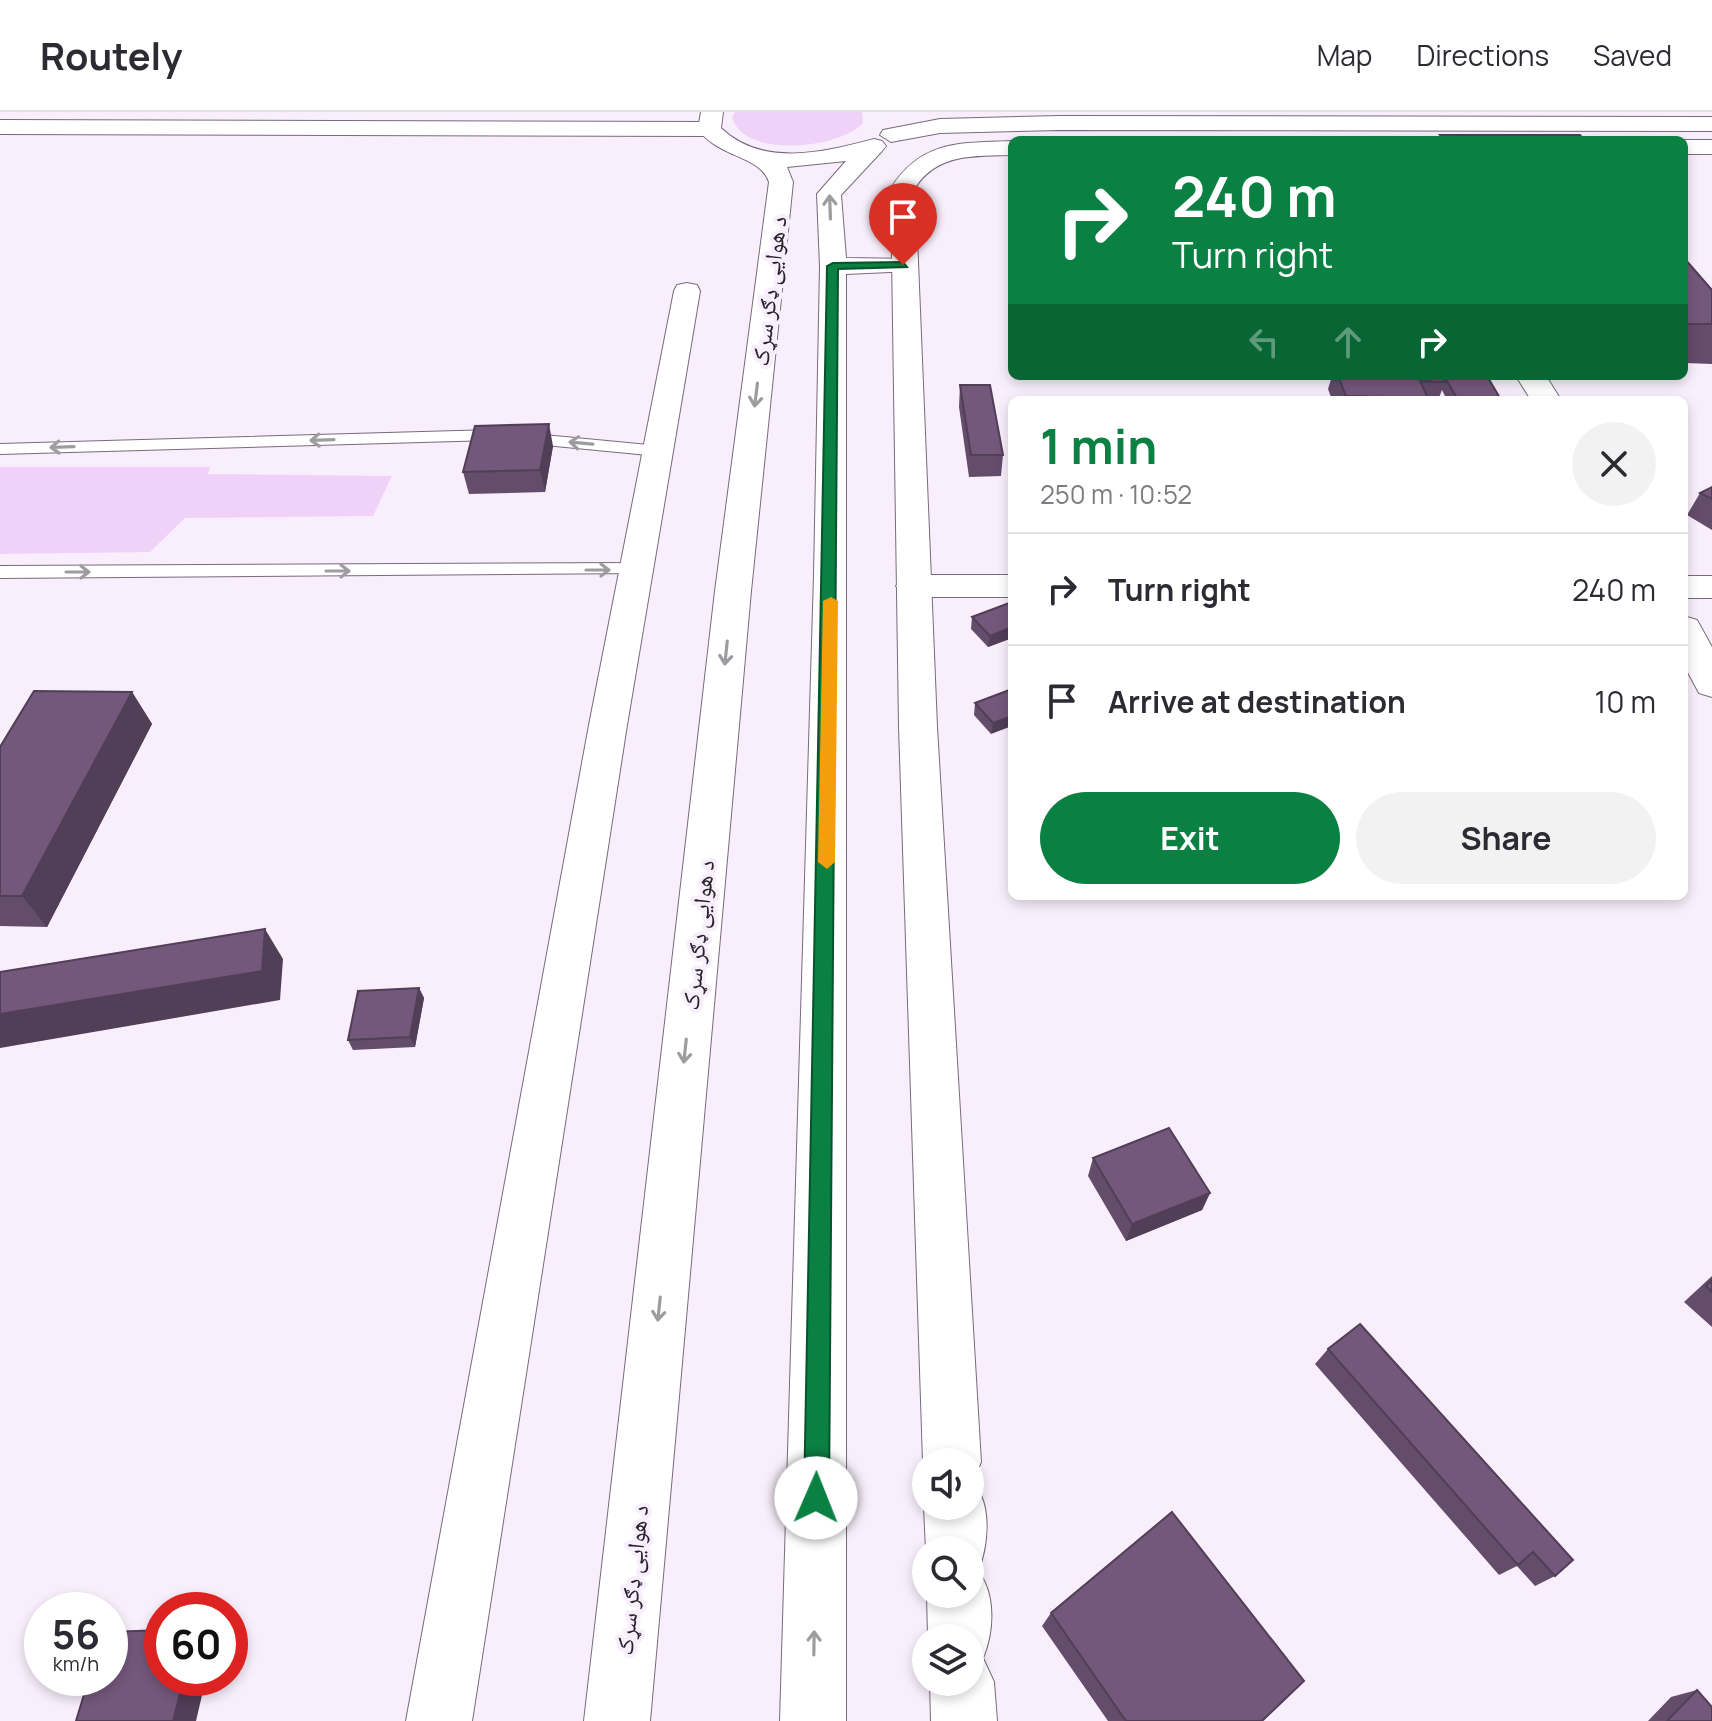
<!DOCTYPE html>
<html lang="en">
<head>
<meta charset="utf-8">
<style>
	body { margin:0; font-family:Manrope,"Noto Naskh Arabic",sans-serif; background:#f2f2f3; color:#2b2b33; height:100vh; display:flex; flex-direction:column; font-size:30px; white-space:nowrap }
	* { box-sizing:border-box; margin:0 }
	p { font-size:26px; color:#7c7c81 }
	.icon { flex:none; width:44px; height:44px; fill:none; stroke:currentColor; stroke-width:2; stroke-linecap:round; stroke-linejoin:round }
	.map { position:relative; flex:1; overflow:hidden }
	.panel { position:absolute; left:1008px; top:284px; width:680px; height:504px; display:flex; flex-direction:column; background:#fff; border-radius:12px; box-shadow:0 4px 12px #0003 }
	.panel>* { flex:none }
	.guide { position:absolute; left:1008px; top:24px; width:680px; height:244px; border-radius:12px; box-shadow:0 4px 12px #0003; background:#0b8043; color:#fff; overflow:hidden }
	.fabs { position:absolute; left:912px; top:1336px; display:grid; gap:16px }
	.fabs a { display:grid; place-items:center; width:72px; height:72px; border-radius:50%; background:#fff; box-shadow:0 4px 12px #0003; font-size:40px }
	.speed { position:absolute; left:24px; top:1480px; display:flex; gap:16px; font-size:40px; font-weight:700; text-align:center }
	.speed>* { display:grid; place-content:center; width:104px; height:104px; border-radius:50%; background:#fff; box-shadow:0 4px 12px #0003; line-height:1 }
	.speed small { font-size:20px; font-weight:400 }
	.speed .limit { border:12px solid #d22; background:#fff; color:#111 }
	.pin { position:absolute; display:grid; place-items:center; width:68px; height:68px; color:#fff; margin:-82px -34px; border-radius:50% 50% 50% 0; rotate:-45deg; box-shadow:0 0 8px #0007 }
	.pin .icon { rotate:45deg }
	.me { position:absolute; width:88px; margin:-44px; rotate:1deg; stroke-linejoin:round; filter:drop-shadow(0 0 6px #0008) }
	.turn { display:flex; align-items:center; gap:28px; height:168px; padding:0 32px; font-size:36px }
	.turn .icon { width:104px; height:104px; stroke-width:2.5 }
	.turn b { display:block; font-size:56px; line-height:68px }
	.lanes { display:flex; align-items:center; height:76px; padding:0 32px; background:#0003; justify-content:center; gap:40px; direction:ltr }
	.lanes .off { opacity:.35 }
	.round { display:grid; place-items:center; flex:none; width:84px; height:84px; border-radius:42px; background:#f2f2f3 }
	.head { display:flex; align-items:center; justify-content:space-between; height:136px; padding:0 32px }
	h1 { font-size:48px; font-weight:700; line-height:60px; color:#0b8043 }
	.button { display:flex; gap:16px; margin-top:auto; padding:16px 32px }
	.button a { flex:1; height:92px; border-radius:48px; background:#0b8043; color:#fff; font-size:32px; font-weight:700; line-height:92px; text-align:center }
	.button a+a { background:#f2f2f3; color:#2b2b33 }
	ul { padding:0; list-style:none }
	li { display:flex; align-items:center; gap:24px; height:112px; padding:0 32px; border-top:2px solid #e1e1e2 }
	li div { flex:1 }
	li b { display:block; font-size:30px }
	li em { font-style:normal }
	header { display:flex; align-items:center; gap:48px; box-sizing:border-box; height:112px; padding:0 40px; background:#fff; border-bottom:2px solid #e1e1e2 }
	header strong { font-size:38px }
	nav { display:flex; gap:44px; margin-inline-start:auto; font-size:28px }
	.map>svg:first-child { display:block }
	.green { fill:#f0d1f8 }
	.lines { fill:none; stroke-linecap:round; stroke-linejoin:round }
	.lane-casing { stroke:#786a7c; stroke-width:2 }
	.street-casing { stroke:#786a7c; stroke-width:2 }
	.secondary-casing { stroke:#786a7c; stroke-width:2 }
	.primary-casing { stroke:#786a7c; stroke-width:2 }
	.lane { fill:#fff; fill-rule:evenodd }
	.street { fill:#fff; fill-rule:evenodd }
	.secondary { fill:#fff; fill-rule:evenodd }
	.primary { fill:#fff; fill-rule:evenodd }
	.wall { fill:#644c6b }
	.shaded-wall { fill:#513e57 }
	.building { fill:#74587c; stroke:#513e57; stroke-width:2 }
	.oneway { stroke:#9f9ca0 }
	.route { fill:#0b8043; stroke:#07532c; stroke-width:2 }
	.slow { fill:#f59e0b }
	.labels { text-anchor:middle; dominant-baseline:central; stroke-width:8; stroke-linejoin:round; paint-order:stroke }
	.street-label { font-size:24px; fill:#29232b; stroke:#f9effc }
</style>
</head>
<body>
<header>
<strong>Routely</strong>
<nav><a>Map</a><a>Directions</a><a>Saved</a></nav>
</header>
<div class="map">
<svg width="1712" height="1609" viewBox="0 0 1712 1609">
	<rect width="100%" height="100%" fill="#f9effc"/>
	<path class="green" d="M735,0H862L863,11C840,37 742,47 732,5Z
		M0,355H210L208,362L392,364L373,404L185,406L150,440L0,442Z"/>
	<g class="lines">
		<defs>
			<path id="lane" d="M493,318L659,334L668,339L659,344L493,328L0,342V332Z
				M637,451L646,457L644,461L0,466V454Z"/>
			<path id="street" d="M687,171L697,173L700,179L627,613L472,1609H406L589,613L674,179L677,173Z
				M1516,264H1546L1561,288H1531Z
				M914,463H1012V485H914L902,482L896,474L902,466Z
				M1684,464H1712V486H1684Z
				M1684,504L1697,508L1712,535V585L1699,581L1684,553Z"/>
			<path id="secondary" d="M0,8L709,10L720,17L709,24L0,22Z
				M1684,28H1712V42H1684Z
				M1012,29V43C975,44 937,41 915,76L937,615L981,1350L972,1371C993,1390 988,1435 978,1459C996,1482 994,1520 983,1546L994,1570L997,1609H931L930,1570H970V1526H928L927,1482H970V1438L926,1439L924,1394L926,1389V1394H970V1350H926V1358L923,1350L899,615L891,76C922,28 960,31 1012,29Z"/>
			<path id="primary" d="M701,0H723L721,16C763,56 824,40 874,27L882,29L886,34L882,39L841,83L846,146L912,147L916,153L912,159L846,162V1609H780L814,463L820,154L817,82L846,49L787,55L793,70L751,479L650,1609H584L715,479L769,70C760,43 718,46 698,17Z
				M1060,4L1712,5V19L1060,18L940,21L891,30L880,23L883,18L940,7Z"/>
		</defs>
		<use href="#lane" class="lane-casing"/>
		<use href="#street" class="street-casing"/>
		<use href="#secondary" class="secondary-casing"/>
		<use href="#primary" class="primary-casing"/>
		<use href="#lane" class="lane"/>
		<use href="#street" class="street"/>
		<use href="#secondary" class="secondary"/>
		<use href="#primary" class="primary"/>
	</g>
	<path class="wall" d="M1684,146L1712,178V252L1684,251Z
		M1332,264H1487L1500,286V288H1447L1442,278L1438,288H1332L1328,277Z
		M960,273L1003,343L1001,364L969,365L959,295Z
		M553,334L545,380L469,382L463,360Z
		M1712,375V418L1687,403L1700,381Z
		M1012,490V526L988,535L971,517L972,505Z
		M1012,577L991,622L974,603L975,591Z
		M132,580L152,612L47,815L0,814V635Z
		M419,876L424,886L415,935L353,938L348,928Z
		M1093,1046L1210,1081L1202,1098L1126,1129L1088,1064Z
		M1712,1164V1215L1684,1190Z
		M1360,1212L1555,1464L1535,1474L1517,1454L1499,1463L1315,1252L1328,1237Z
		M1051,1501L1262,1609H1108L1042,1514Z
		M1697,1578L1712,1609H1648L1671,1585Z"/>
	<path class="shaded-wall" d="M549,312L553,334L545,380L540,358Z
		M1012,515V526L988,535L990,524Z
		M132,580L152,612L47,815L22,784Z
		M1012,604V614L991,622L993,611Z
		M265,817L283,847L280,888L0,936V902Z
		M419,876L424,886L415,935L410,925Z
		M1210,1081L1202,1098L1126,1129L1132,1112Z
		M184,1566H206L196,1609H173Z"/>
	<path class="building" d="M1440,23H1580L1584,28H1444Z
		M1396,26L1397,28H1131L1130,27Z
		M1684,146L1712,178V212H1684Z
		M1338,264H1442L1445,270L1420,269L1428,286L1346,284Z
		M1444,264H1487L1500,286H1457Z
		M960,273H990L1003,343H971Z
		M549,312L540,358L463,360L475,314Z
		M1712,375V387L1700,381Z
		M1012,490V515L990,524L972,505Z
		M1012,577V604L993,611L975,591Z
		M34,579L132,580L22,784H0V635Z
		M265,817L262,859L0,902V860Z
		M419,876L410,925L348,928L358,879Z
		M1169,1016L1210,1081L1132,1112L1093,1046Z
		M1712,1168V1180L1706,1174Z
		M1360,1212L1573,1448L1555,1464L1533,1440L1518,1453L1328,1237Z
		M1172,1400L1304,1569L1262,1609H1126L1051,1501Z
		M162,1518V1566H184L173,1609H76L89,1566H110V1520Z
		M1697,1578L1712,1595V1609H1667Z"/>
	<defs><path id="oneway-shaft" d="M-6 0H5M1.5-3L5.5 0L1.5 3" fill="none" stroke-width="1.6" stroke-linecap="round" stroke-linejoin="round" transform="scale(2)"/></defs>
	<g class="oneway">
		<use href="#oneway-shaft" transform="translate(830 95) rotate(-92)"/>
		<use href="#oneway-shaft" transform="translate(756 283) rotate(97)"/>
		<use href="#oneway-shaft" transform="translate(322 328) rotate(178)"/>
		<use href="#oneway-shaft" transform="translate(581 331) rotate(-175)"/>
		<use href="#oneway-shaft" transform="translate(62 335) rotate(178)"/>
		<use href="#oneway-shaft" transform="translate(598 458)"/>
		<use href="#oneway-shaft" transform="translate(338 459)"/>
		<use href="#oneway-shaft" transform="translate(78 460)"/>
		<use href="#oneway-shaft" transform="translate(726 541) rotate(96)"/>
		<use href="#oneway-shaft" transform="translate(685 939) rotate(96)"/>
		<use href="#oneway-shaft" transform="translate(659 1197) rotate(96)"/>
		<use href="#oneway-shaft" transform="translate(814 1531) rotate(-89)"/>
	</g>
	<path class="route" d="M903,150L907,155L838,157L829,1386L825,1395L816,1398L807,1395L804,1386L827,154L833,151Z"/>
	<path class="slow" d="M831,485L838,489L835,750L827,757L818,750L823,489Z"/>
	<g class="labels">
		<g class="street-label">
			<text transform="translate(768 179) rotate(-83)">د هوایی ډګر سړک</text>
			<text transform="translate(697 823) rotate(-84)">د هوایی ډګر سړک</text>
			<text transform="translate(631 1468) rotate(-84)">د هوایی ډګر سړک</text>
		</g>
	</g>
</svg>
<div class="fabs">
<a><svg class="icon" aria-label="sound" viewBox="0 0 24 24"><path d="M4 9h4l5-4v14l-5-4H4zM17 9q2 3 0 6"/></svg></a>
<a><svg class="icon" aria-label="search" viewBox="0 0 24 24"><circle cx="10" cy="10" r="6"/><path d="M15 15l6 6"/></svg></a>
<a><svg class="icon" aria-label="layers" viewBox="0 0 24 24"><path d="M12 4l9 5-9 5-9-5zM3 14l9 5 9-5"/></svg></a>
</div>
<div class="speed"><div>56<small>km/h</small></div><div class="limit">60</div></div>
<div class="pin" style="left:903px;top:153px;background:#d93025"><svg class="icon" aria-label="arrive" viewBox="0 0 24 24"><path d="M6 21V4h12l-3 4 3 4H6"/></svg></div>
<svg class="me" style="left:816px;top:1386px" viewBox="-20 -20 40 40"><circle r="19" fill="#fff"/><path d="M0-13L10 11 0 6-10 11z" fill="#0b8043"/></svg>
<div class="guide">
<div class="turn"><svg class="icon" aria-label="right" viewBox="0 0 24 24"><path d="M7 20v-9h11M14 6l5 5-5 5"/></svg><div><b>240 m</b>Turn right</div></div>
<div class="lanes"><svg class="icon off" aria-label="left" viewBox="0 0 24 24"><path d="M17 20v-9H6M10 6l-5 5 5 5"/></svg><svg class="icon off" aria-label="ahead" viewBox="0 0 24 24"><path d="M12 20V5M6 11l6-6 6 6"/></svg><svg class="icon" aria-label="right" viewBox="0 0 24 24"><path d="M7 20v-9h11M14 6l5 5-5 5"/></svg></div>
</div>
<section class="panel">
<div class="head"><div><h1>1 min</h1><p>250 m · 10:52</p></div><a class="round"><svg class="icon" aria-label="close" viewBox="0 0 24 24"><path d="M6 6l12 12M18 6L6 18"/></svg></a></div>
<ul>
<li><svg class="icon" aria-label="right" viewBox="0 0 24 24"><path d="M7 20v-9h11M14 6l5 5-5 5"/></svg><div><b>Turn right</b></div><em>240 m</em></li>
<li><svg class="icon" aria-label="arrive" viewBox="0 0 24 24"><path d="M6 21V4h12l-3 4 3 4H6"/></svg><div><b>Arrive at destination</b></div><em>10 m</em></li>
</ul>
<div class="button"><a>Exit</a><a>Share</a></div>
</section>
</div>
</body>
</html>
